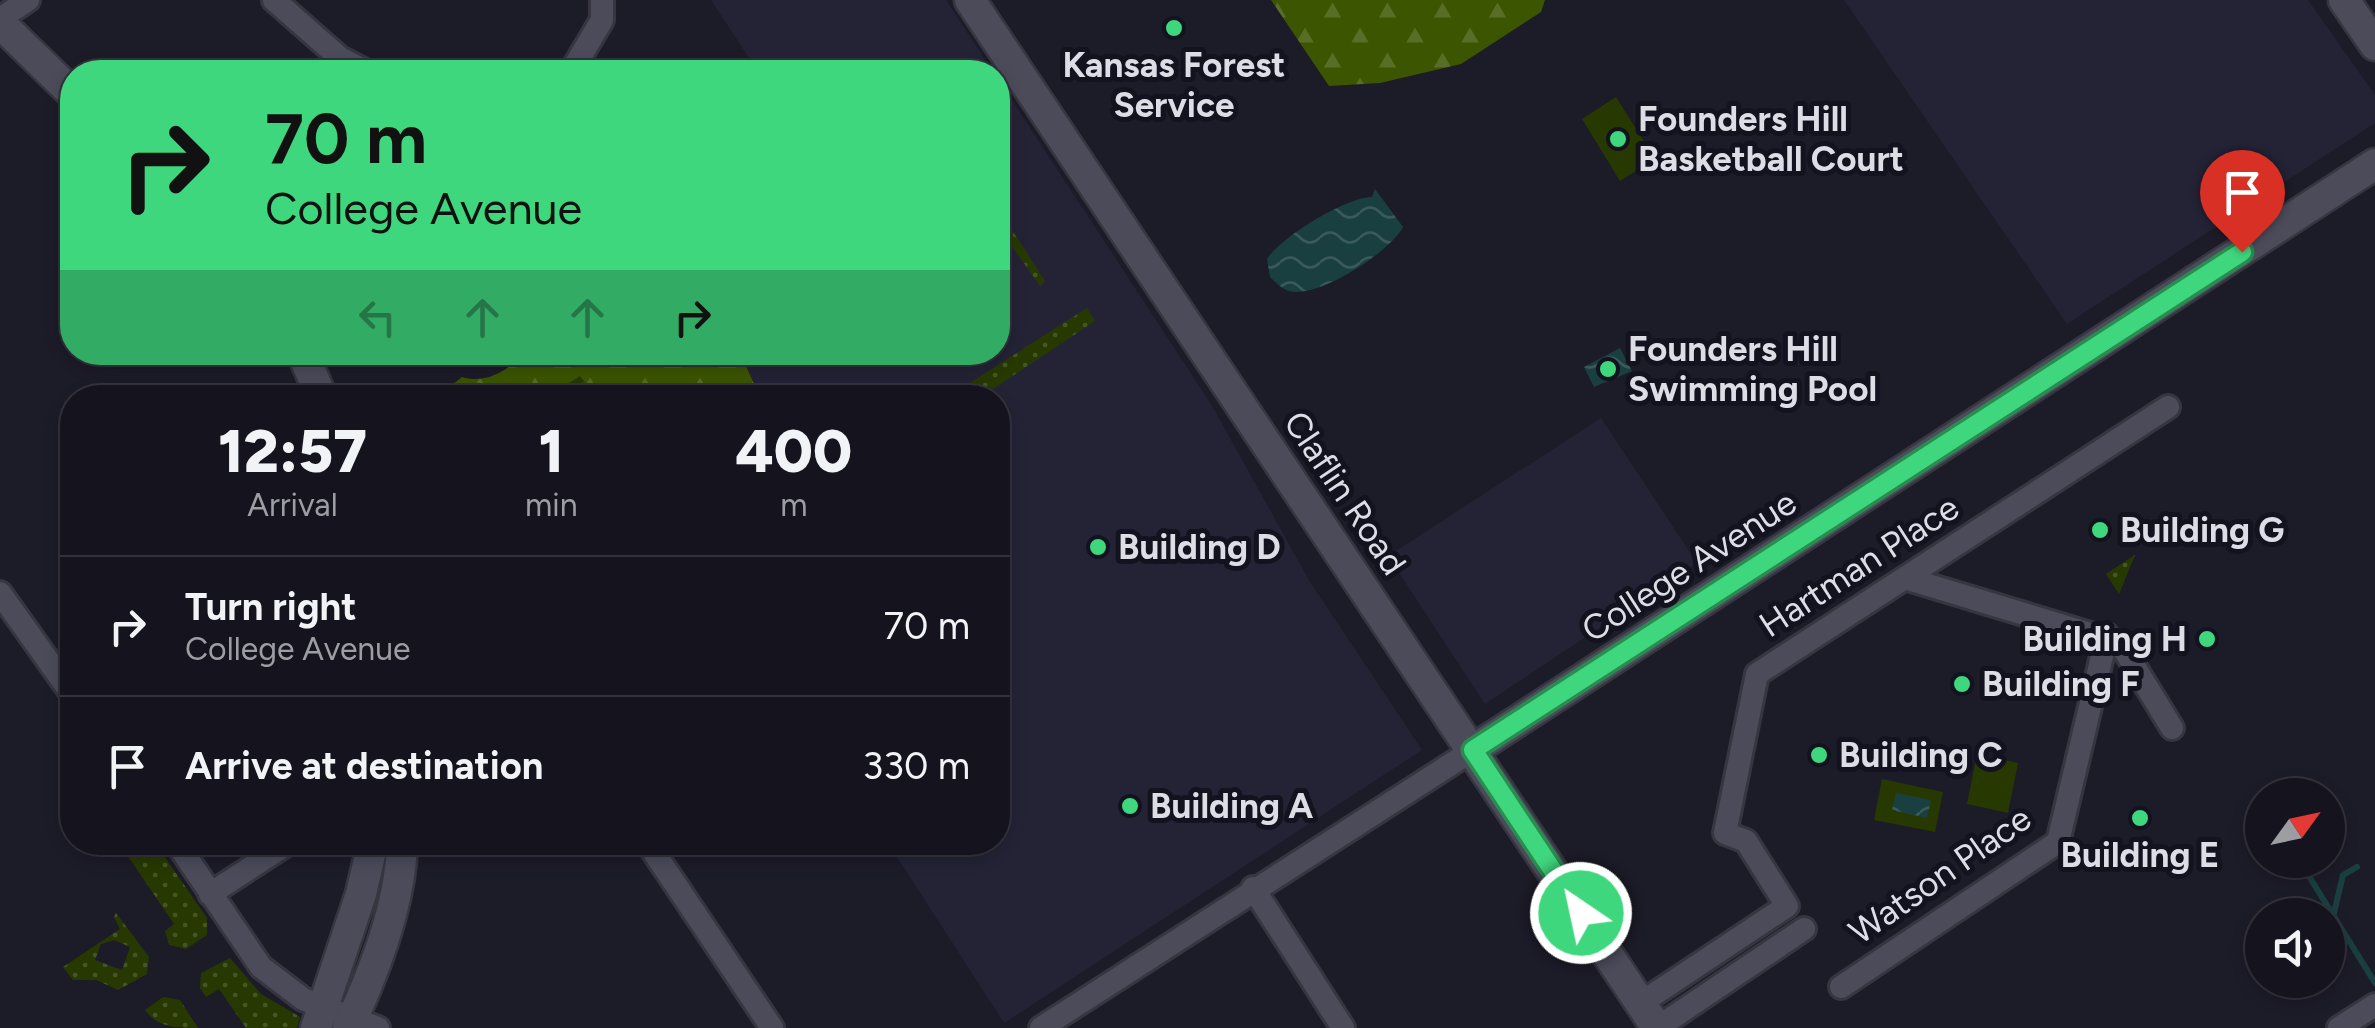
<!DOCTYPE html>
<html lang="en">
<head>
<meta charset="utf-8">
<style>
	body { margin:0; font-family:Figtree,sans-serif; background:#22212b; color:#f1f3f6; height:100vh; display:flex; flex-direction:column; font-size:38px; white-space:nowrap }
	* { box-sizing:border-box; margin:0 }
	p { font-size:32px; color:#9d9ea4 }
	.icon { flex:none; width:55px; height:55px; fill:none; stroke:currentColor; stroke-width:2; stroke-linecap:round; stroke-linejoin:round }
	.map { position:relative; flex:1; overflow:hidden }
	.details { position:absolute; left:60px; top:385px; width:950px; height:470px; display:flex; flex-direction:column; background:#15141e; border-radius:40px; box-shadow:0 5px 15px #0003,0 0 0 2px #34333c }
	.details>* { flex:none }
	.hud { position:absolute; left:60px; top:60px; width:950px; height:305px; border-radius:40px; box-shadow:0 5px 15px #0003,0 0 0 2px #34333c; background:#3fd77d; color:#111; overflow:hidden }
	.needle { width:65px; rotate:57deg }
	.buttons { position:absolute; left:2245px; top:778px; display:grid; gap:20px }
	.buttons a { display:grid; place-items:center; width:100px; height:100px; border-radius:50%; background:#15141e; box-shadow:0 5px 15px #0003,0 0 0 2px #34333c; font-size:50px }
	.pin { position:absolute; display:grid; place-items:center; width:85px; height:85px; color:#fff; margin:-102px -42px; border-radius:50% 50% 50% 0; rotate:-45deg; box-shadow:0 0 10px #0007 }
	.pin .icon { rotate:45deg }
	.me { position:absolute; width:110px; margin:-55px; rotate:326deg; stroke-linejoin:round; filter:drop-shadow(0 0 8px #0008) }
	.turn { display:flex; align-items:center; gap:35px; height:210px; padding:0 40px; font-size:45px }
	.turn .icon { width:130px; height:130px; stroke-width:2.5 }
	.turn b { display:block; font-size:70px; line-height:85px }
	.lanes { display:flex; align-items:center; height:95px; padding:0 40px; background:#0003; justify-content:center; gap:50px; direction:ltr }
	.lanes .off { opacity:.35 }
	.eta { display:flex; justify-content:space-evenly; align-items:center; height:170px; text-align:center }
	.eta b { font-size:60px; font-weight:800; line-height:70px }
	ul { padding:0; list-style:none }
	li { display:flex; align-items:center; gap:30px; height:140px; padding:0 40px; border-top:2px solid #34333c }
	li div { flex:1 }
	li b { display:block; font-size:38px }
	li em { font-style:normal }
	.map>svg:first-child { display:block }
	.built { fill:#242336 }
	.grass { fill:url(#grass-dots); fill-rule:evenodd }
	.forest { fill:url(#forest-firs) }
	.park { fill:url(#park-tufts) }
	.pitch { fill:#273900 }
	.water { fill:url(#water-waves) }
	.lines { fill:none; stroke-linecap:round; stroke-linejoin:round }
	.stream { stroke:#1a3f40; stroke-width:6 }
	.street-casing { stroke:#363540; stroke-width:28 }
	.secondary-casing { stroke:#363540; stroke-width:35 }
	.street { stroke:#4c4b5a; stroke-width:22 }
	.secondary { stroke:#4c4b5a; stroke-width:30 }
	.route-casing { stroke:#298c51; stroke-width:25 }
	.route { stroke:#3fd77d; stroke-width:18 }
	.poi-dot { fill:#3fd77d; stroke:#13121f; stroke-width:4 }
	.labels { text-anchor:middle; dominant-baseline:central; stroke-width:10; stroke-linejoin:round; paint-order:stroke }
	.poi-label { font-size:35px; font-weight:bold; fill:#dddde6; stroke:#13121f; text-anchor:start }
	.street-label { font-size:35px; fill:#dddde6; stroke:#13121f }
</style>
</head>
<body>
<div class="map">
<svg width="2375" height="1028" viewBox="0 0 2375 1028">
	<defs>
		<pattern id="grass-dots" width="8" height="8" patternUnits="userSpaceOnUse" patternTransform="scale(2.5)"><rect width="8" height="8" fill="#273900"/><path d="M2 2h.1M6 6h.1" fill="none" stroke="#465525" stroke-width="1.8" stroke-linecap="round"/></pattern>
		<pattern id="forest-firs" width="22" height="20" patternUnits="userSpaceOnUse" patternTransform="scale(2.5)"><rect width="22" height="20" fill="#3c5500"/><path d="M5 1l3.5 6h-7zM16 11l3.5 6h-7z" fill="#586d25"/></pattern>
		<pattern id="park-tufts" width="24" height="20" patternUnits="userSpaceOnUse" patternTransform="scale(2.5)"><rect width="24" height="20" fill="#273900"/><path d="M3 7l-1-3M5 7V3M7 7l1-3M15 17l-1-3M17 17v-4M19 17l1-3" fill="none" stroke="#465525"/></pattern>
		<pattern id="water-waves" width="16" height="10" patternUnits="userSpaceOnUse" patternTransform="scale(2.5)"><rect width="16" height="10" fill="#1a3f40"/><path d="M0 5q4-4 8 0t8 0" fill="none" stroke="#3b5a5c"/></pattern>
	</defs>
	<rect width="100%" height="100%" fill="#1c1b28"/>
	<path class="built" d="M711,0H946L993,72H735L751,61Z
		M1844,0H2308L2375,95V123L2067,324Z
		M998,79L1211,404L1310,582L1422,750L1004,1023L888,843L998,842V398L736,397L722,372L757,353L998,352Z
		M1601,418L1697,563L1485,704L1388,556Z"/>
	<path class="grass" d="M1010,227L1045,281L1040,286L1002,232Z
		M1087,308L1095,321L981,397H948Z
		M2135,555L2119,594L2106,574Z
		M119,843H155L207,918V935L186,949L169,945L165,931L174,924Z
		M116,913L149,957L147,974L118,990L96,980H73L63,967L120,929L114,917ZM114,940L130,947L122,970L95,960L101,944Z
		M230,958L261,994L300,1017L297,1028H246L219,989L206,997L200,988L201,973Z
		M163,997L180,1000L198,1028C177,1028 158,1028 145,1010Z"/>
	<path class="forest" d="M1271,0H1545L1541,12L1461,64L1380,83L1329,86Z
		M528,352L740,353L760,397L449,398L452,385L462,377C489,385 508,368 528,352Z"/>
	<path class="park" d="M580,376L595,397H547Z"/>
	<path class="pitch" d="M1616,97L1655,159L1620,181L1582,119Z
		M1977,754L2018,763L2008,813L1967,804Z
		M1882,779L1943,792L1935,832L1874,820Z"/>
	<path class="water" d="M1375,189L1403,227C1390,252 1318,299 1289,291C1282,289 1275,282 1270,277L1267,259C1281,237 1346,197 1372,197Z
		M1620,348L1632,371L1594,387L1584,367Z
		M1896,793L1931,800L1927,818L1892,810Z"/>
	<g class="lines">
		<path class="stream" d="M2299,860L2375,983
			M2333,917L2343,875L2357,867"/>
		<defs>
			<path id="street" d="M274,0L340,58L367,72
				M0,19L28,0
				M571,72L602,20V0
				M1905,578L2120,643L2172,728
				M0,593L72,694
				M176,842L261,967L303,999L378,1028
				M647,842L772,1028
				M1253,888L1343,1028
				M210,894L290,842
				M1841,987L2058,842L2107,635
				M1641,1003L1787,906L1746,841L1725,833L1757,674L2168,407
				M1041,1028L1473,750
				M1657,1028L1804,929
				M2339,1028L2375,1005"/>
			<path id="secondary" d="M970,0L1657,1028
				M2344,0L2375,45
				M0,23L72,93
				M302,352L322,398
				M1473,750L2375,164
				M316,1028L361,894L373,842
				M348,1028C374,973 401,903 402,842"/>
		</defs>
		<use href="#street" class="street-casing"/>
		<use href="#secondary" class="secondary-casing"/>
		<use href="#street" class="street"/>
		<use href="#secondary" class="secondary"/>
	</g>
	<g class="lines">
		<defs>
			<path id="route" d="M1581,913L1473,750L2242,252"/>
		</defs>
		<use href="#route" class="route-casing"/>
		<use href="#route" class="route"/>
	</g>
	<g class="poi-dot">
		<circle cx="1174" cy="28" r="10"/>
		<circle cx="1618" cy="139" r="10"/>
		<circle cx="1608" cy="369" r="10"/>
		<circle cx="2100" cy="530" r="10"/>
		<circle cx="1098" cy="547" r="10"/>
		<circle cx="2207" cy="639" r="10"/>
		<circle cx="1962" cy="684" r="10"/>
		<circle cx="1819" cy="755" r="10"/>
		<circle cx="1130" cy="806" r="10"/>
		<circle cx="2140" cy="818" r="10"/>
	</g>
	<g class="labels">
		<g class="poi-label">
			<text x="1174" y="65" text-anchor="middle">Kansas Forest<tspan x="1174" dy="40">Service</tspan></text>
			<text x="1638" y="119">Founders Hill<tspan x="1638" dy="40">Basketball Court</tspan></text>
			<text x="1628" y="349">Founders Hill<tspan x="1628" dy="40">Swimming Pool</tspan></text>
			<text x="2120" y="530">Building G</text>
			<text x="1118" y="547">Building D</text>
			<text x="2187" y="639" text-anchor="end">Building H</text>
			<text x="1982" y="684">Building F</text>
			<text x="1839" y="755">Building C</text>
			<text x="1150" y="806">Building A</text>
			<text x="2140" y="855" text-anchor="middle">Building E</text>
		</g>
		<g class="street-label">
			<text transform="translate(1345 493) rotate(56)">Claflin Road</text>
			<text transform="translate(1689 566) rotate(-33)">College Avenue</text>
			<text transform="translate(1859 566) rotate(-33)">Hartman Place</text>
			<text transform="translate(1940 875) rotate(-35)">Watson Place</text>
		</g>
	</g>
</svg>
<div class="buttons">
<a><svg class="needle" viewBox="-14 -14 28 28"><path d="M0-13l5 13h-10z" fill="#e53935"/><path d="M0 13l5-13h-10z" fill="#9d9ea4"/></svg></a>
<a><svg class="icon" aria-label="sound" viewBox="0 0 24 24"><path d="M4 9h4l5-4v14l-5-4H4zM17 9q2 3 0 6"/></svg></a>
</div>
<div class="pin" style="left:2242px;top:252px;background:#d93025"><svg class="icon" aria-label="arrive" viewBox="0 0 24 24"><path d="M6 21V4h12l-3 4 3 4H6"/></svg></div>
<svg class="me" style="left:1581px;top:913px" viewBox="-20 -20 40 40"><circle r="17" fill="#3fd77d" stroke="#fff" stroke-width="3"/><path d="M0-11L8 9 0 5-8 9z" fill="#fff"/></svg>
<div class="hud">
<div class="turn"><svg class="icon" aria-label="right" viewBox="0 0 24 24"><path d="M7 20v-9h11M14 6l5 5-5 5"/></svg><div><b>70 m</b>College Avenue</div></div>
<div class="lanes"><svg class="icon off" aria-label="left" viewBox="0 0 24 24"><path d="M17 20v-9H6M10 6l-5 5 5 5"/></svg><svg class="icon off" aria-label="ahead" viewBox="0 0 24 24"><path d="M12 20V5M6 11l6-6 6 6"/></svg><svg class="icon off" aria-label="ahead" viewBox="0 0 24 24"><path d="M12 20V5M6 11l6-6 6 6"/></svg><svg class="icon" aria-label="right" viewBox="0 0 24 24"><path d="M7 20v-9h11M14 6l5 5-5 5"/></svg></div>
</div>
<section class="details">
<div class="eta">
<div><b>12:57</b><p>Arrival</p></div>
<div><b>1</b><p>min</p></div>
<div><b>400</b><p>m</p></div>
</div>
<ul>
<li><svg class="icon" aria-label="right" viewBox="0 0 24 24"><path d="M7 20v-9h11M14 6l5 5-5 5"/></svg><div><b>Turn right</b><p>College Avenue</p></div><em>70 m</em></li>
<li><svg class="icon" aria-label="arrive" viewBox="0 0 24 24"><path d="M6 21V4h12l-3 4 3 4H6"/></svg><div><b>Arrive at destination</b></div><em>330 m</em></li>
</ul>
</section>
</div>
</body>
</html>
